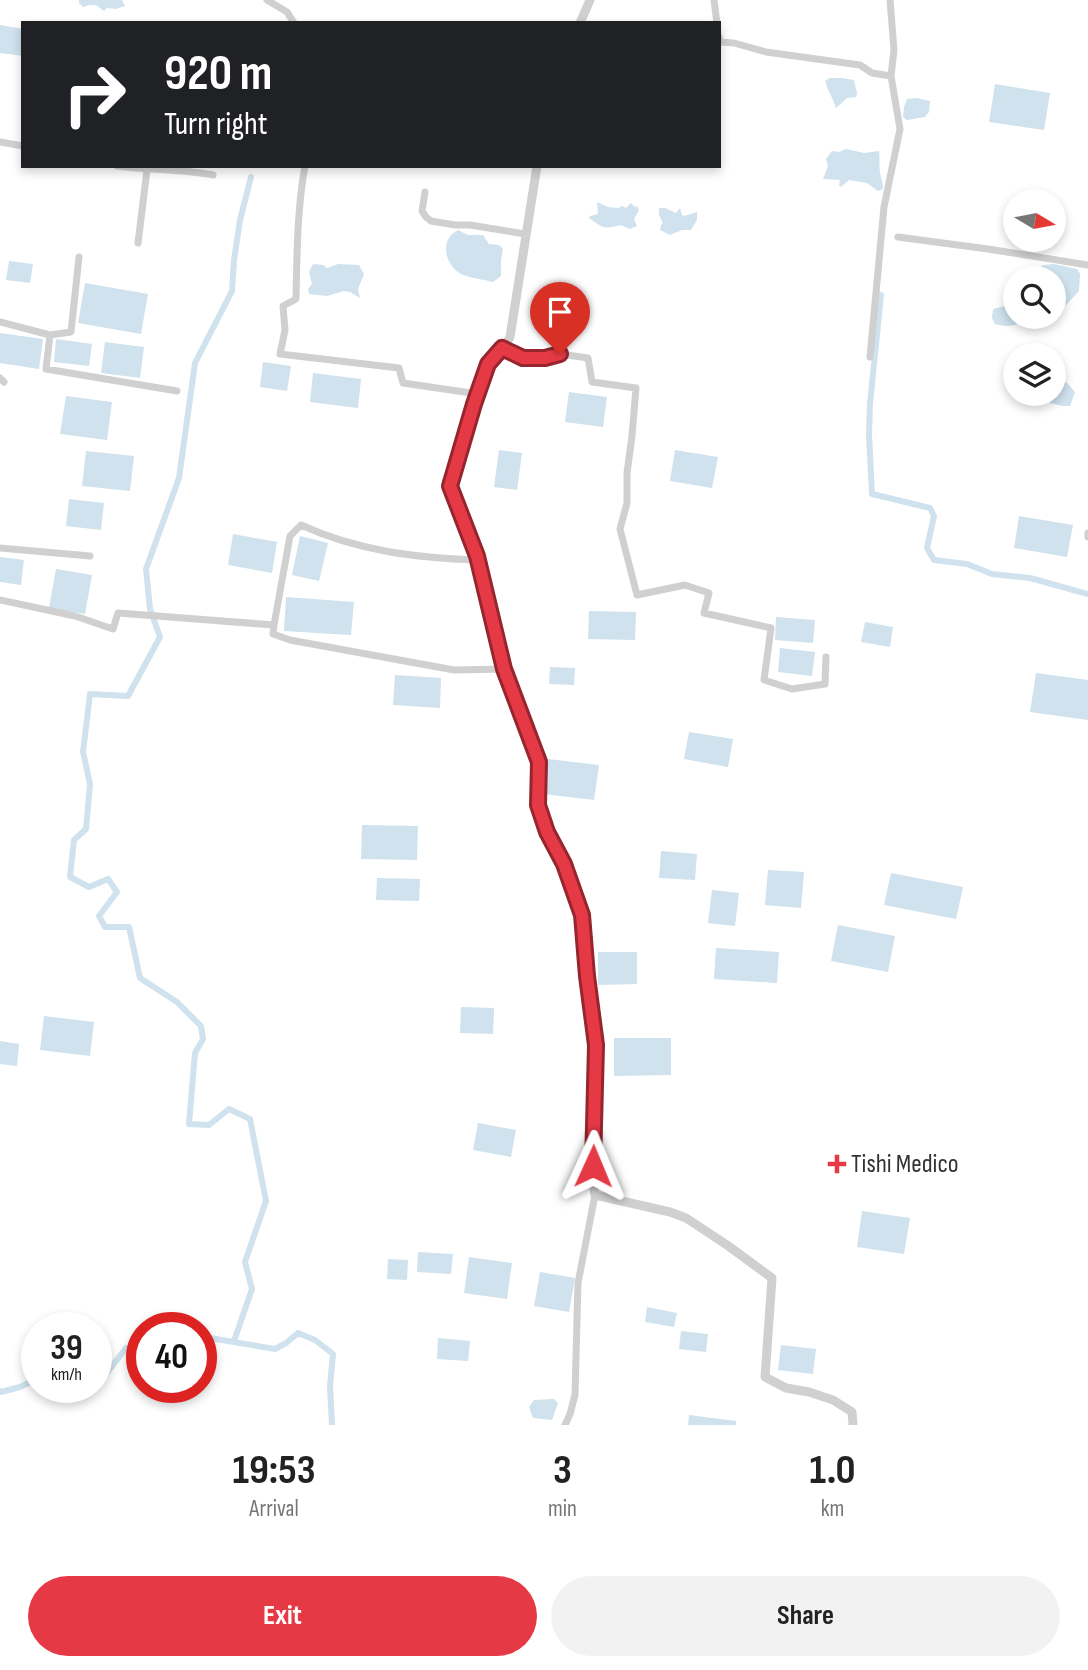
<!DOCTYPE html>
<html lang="en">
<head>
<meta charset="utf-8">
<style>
	body { margin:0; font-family:"Sofia Sans Condensed",sans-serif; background:#f2f2f2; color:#222; height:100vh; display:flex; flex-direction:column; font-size:26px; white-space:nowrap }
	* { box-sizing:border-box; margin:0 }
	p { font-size:23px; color:#767676 }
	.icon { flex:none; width:38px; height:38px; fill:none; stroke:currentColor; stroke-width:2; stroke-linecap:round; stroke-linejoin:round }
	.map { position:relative; height:1425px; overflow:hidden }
	.drawer { display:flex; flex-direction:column; background:#fff; flex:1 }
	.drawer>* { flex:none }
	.banner { position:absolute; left:21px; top:21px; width:700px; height:147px; border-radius:0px; box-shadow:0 4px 10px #0003; background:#202124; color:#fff; overflow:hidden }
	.needle { width:46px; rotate:100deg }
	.tools { position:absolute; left:1003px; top:189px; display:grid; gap:14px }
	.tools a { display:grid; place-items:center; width:63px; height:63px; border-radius:50%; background:#fff; box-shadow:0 4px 10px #0003; font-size:35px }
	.speed { position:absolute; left:21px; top:1312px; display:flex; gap:14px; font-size:35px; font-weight:700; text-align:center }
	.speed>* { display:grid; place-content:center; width:91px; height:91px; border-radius:50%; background:#fff; box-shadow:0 4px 10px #0003; line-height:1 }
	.speed small { font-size:18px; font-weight:400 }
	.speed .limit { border:10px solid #d22; background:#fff; color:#111 }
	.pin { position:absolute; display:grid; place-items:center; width:60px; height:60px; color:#fff; margin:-72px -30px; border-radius:50% 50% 50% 0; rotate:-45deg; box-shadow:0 0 7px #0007 }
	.pin .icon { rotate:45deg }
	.me { position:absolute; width:77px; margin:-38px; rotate:1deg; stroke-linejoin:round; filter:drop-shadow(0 0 5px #0008) }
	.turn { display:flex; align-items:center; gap:24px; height:147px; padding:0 28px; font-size:32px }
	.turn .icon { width:91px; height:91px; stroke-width:2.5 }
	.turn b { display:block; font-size:49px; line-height:60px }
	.eta { display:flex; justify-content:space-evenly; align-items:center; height:119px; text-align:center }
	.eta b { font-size:42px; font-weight:700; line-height:49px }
	.primary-button { display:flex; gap:14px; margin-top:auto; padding:14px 28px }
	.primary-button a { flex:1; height:80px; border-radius:42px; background:#e63946; color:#fff; font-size:28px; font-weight:700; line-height:80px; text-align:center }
	.primary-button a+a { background:#f2f2f2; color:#222 }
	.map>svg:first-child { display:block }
	.water { fill:#cfe2ee }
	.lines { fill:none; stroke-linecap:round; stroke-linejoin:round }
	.canal { stroke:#cfe2ee; stroke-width:6 }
	.minor { stroke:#d0d0d0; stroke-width:7 }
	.tertiary { stroke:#d0d0d0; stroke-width:9 }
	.route-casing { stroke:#96252e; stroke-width:18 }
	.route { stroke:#e63946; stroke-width:12 }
	.poi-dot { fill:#e63946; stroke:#fff; stroke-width:2.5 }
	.labels { text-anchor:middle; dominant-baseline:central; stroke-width:7; stroke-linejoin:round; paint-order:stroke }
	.poi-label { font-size:26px; fill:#333; stroke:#fff; text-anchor:start }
</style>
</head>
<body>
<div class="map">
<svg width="1088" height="1425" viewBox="0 0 1088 1425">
	<rect width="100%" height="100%" fill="#fff"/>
	<path class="water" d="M79,0H122L125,6L116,9L107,8L104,11L96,5H89L83,7L79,3Z
		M0,25L23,29V56L0,53Z
		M829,78H842L854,80L857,93L856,97L847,98L836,108C833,98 828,91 825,81Z
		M995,84L1050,93L1044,130L989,122Z
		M917,98L930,101L929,112L925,117L907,120L903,117L904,107L907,99Z
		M846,149L864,153L879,151C880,159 879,166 880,173C881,179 883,183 883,189L878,191L867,183L849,180L841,187L839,185L840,180L823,179L828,166L826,159L832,151L839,152Z
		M597,202L608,207L618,208L622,206L626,208L631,203L635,207L637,206L639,210L634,219L637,226L630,229L621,225C604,229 604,229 589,218L590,216L598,214Z
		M659,208H665L676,213L680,208L682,215L684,216L697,212V220L691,230H682L670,235L660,230L661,225L663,223L659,215Z
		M458,230L468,235H483L489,244L499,245L503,249L501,260V276L493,282C482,279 468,278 459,273C444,262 440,239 458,230Z
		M9,261L33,264L30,283L6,280Z
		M313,264L323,265L327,268L338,264L359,265L364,274L358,289L360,298L350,292L344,291L327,296L309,294L308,289L312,284L309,272Z
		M1054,264L1077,269L1080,274L1079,291L1066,305L1054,303V278H1030L1031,271L1043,265Z
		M85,283L148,294L141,334L78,323Z
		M1009,305L1015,306V317H1023C1017,328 1007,327 995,324L992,318L993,309Z
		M0,333L43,339L39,369L0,363Z
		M56,339L92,344L89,366L54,362Z
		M105,342L144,347L140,378L101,373Z
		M263,362L291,366L287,391L260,387Z
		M313,373L361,379L358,408L310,402Z
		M1061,380L1067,383L1075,392L1070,406H1063L1050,403L1048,394H1054V382Z
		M569,392L607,397L603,427L565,422Z
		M66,396L112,402L107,440L60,434Z
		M499,450L522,453L517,490L494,487Z
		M675,450L718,457L712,488L670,481Z
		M86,451L134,456L130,491L82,486Z
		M69,499L104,503L101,530L66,526Z
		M1019,516L1073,525L1067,557L1014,548Z
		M233,534L277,542L272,573L228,565Z
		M300,536L328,543L319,581L292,575Z
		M0,557L24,560L21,585L0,582Z
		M56,569L92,575L85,614L49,608Z
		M286,597L354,602L351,635L284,631Z
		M589,611L636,612L635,640L588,639Z
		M776,617L815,620L813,643L775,640Z
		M865,622L893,627L890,647L861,642Z
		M780,648L815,652L812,676L778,672Z
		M550,667L575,668L574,685L549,684Z
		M1036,673L1088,680V720L1030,712Z
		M395,675L441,678L440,708L393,705Z
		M689,732L733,739L728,767L684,759Z
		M548,759L599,765L594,800L543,794Z
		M362,825L418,826L417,860L361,859Z
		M661,851L697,854L695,880L659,878Z
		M768,870L804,872L801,908L765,905Z
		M891,873L963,887L956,919L884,905Z
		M377,878L420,879L419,901L376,900Z
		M712,890L739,893L735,926L708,923Z
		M838,925L895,936L888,972L831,961Z
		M716,948L779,952L777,983L714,979Z
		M598,952H637V984L598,985Z
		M461,1007L494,1008L493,1034L460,1033Z
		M44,1016L94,1022L90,1056L40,1050Z
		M614,1038H671V1075L614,1076Z
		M0,1041L19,1044L17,1066L0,1064Z
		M478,1123L516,1130L511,1157L473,1150Z
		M862,1211L910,1218L904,1254L857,1247Z
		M418,1252L453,1254L451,1274L417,1272Z
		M469,1257L512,1263L507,1299L464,1293Z
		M388,1259L408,1260L407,1280L387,1279Z
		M540,1272L575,1278L569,1312L534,1306Z
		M647,1307L677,1313L674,1327L645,1322Z
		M681,1331L708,1334L706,1352L679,1349Z
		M438,1338L470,1341L468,1361L437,1359Z
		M781,1345L816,1349L813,1374L778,1370Z
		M554,1399L558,1403L552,1420L533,1418L529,1407L534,1400Z
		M689,1415L736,1421V1425H688Z"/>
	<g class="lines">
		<path class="canal" d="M881,295L870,404L869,435L872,494L930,508L934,516L927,548L934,560L967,564L992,574L1030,578L1088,594
			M234,1341L252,1289L245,1262L266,1201L250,1119L229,1109L209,1125L189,1124L195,1053L203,1039L201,1026L177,1002L140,978L129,927H105L99,916L117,892L108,879L89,887L70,877L74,840L86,829L90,784L83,752L90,694L128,696L160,637L150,609L146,569L179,478L195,363L232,291L234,260L240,220L251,177
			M201,1354L210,1338L275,1349L286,1343L298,1333L315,1340L333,1354L330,1386L332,1425
			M96,1387L126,1348L142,1361
			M75,1388L84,1396L95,1388
			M0,1391L1,1392L20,1387L37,1379"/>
		<path class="minor" d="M267,0L287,12L294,23
			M714,0L717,23
			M719,37L720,42L734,43L766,52L860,65L872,73L891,76
			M0,142L23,146
			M117,166C149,170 181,169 213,175
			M305,166C297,210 297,254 296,299L283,306L285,330L280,354L399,368L403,383L478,394
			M425,192L422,211L426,217L431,221L455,225H470L525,234
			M898,237L988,249L1088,265
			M138,243L147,170
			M0,322L50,335L71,332L79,257
			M50,335L46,369L177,391
			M501,348L523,358H546L560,354L588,358L592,382L636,388L632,436L627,473V503L620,529L637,595L685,585L709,593L704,613L771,628L764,680L792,689L825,684L826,657
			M870,357L884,207L900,129L891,76L894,50L890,0
			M0,378L4,382
			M1088,533V537
			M0,548L90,556
			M0,600L75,616L113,629L118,613L274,625L273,634L290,640L454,670L504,669
			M274,625L290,536L301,525C358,551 416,558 478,560
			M565,1425L570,1414L575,1395L578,1283L595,1195"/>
		<path class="tertiary" d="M580,23L590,0
			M537,166L510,337L506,344L488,364L474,404L450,486L477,556L504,669L539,762L538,805L547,832L564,864L582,915L587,976L596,1045V1091L593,1150V1183L595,1195L670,1212L686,1218L727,1245L772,1278L765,1377L786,1388L809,1392L833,1400L852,1412L853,1425"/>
	</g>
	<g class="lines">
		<defs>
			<path id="route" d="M560,354L545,358H523L502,348L488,364L474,404L450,486L477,556L504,669L539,762L538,805L547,832L564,864L582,915L587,976L596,1045L593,1166"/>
		</defs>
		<use href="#route" class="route-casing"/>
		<use href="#route" class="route"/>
	</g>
	<path class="poi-dot" d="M833.5 1153.5h7v7h7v7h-7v7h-7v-7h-7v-7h7z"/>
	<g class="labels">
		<g class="poi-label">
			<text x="851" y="1164">Tishi Medico</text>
		</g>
	</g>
</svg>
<div class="tools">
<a><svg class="needle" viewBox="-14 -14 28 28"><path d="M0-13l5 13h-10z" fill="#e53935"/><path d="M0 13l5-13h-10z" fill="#767676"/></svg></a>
<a><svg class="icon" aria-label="search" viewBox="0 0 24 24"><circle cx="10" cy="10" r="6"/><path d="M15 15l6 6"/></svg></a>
<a><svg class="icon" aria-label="layers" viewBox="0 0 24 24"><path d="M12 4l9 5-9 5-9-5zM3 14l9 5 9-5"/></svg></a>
</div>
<div class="speed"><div>39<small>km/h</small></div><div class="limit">40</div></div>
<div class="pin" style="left:560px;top:354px;background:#d93025"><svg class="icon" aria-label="arrive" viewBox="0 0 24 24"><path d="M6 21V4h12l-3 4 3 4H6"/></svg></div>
<svg class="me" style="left:593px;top:1166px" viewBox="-20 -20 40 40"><path d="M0-17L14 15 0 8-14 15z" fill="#e63946" stroke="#fff" stroke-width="4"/></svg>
<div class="banner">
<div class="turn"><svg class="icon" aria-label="right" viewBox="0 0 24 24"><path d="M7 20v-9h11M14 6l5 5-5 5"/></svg><div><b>920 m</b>Turn right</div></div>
</div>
</div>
<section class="drawer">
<div class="eta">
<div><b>19:53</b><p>Arrival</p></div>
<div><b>3</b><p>min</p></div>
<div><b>1.0</b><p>km</p></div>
</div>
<div class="primary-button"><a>Exit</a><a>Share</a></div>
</section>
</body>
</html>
